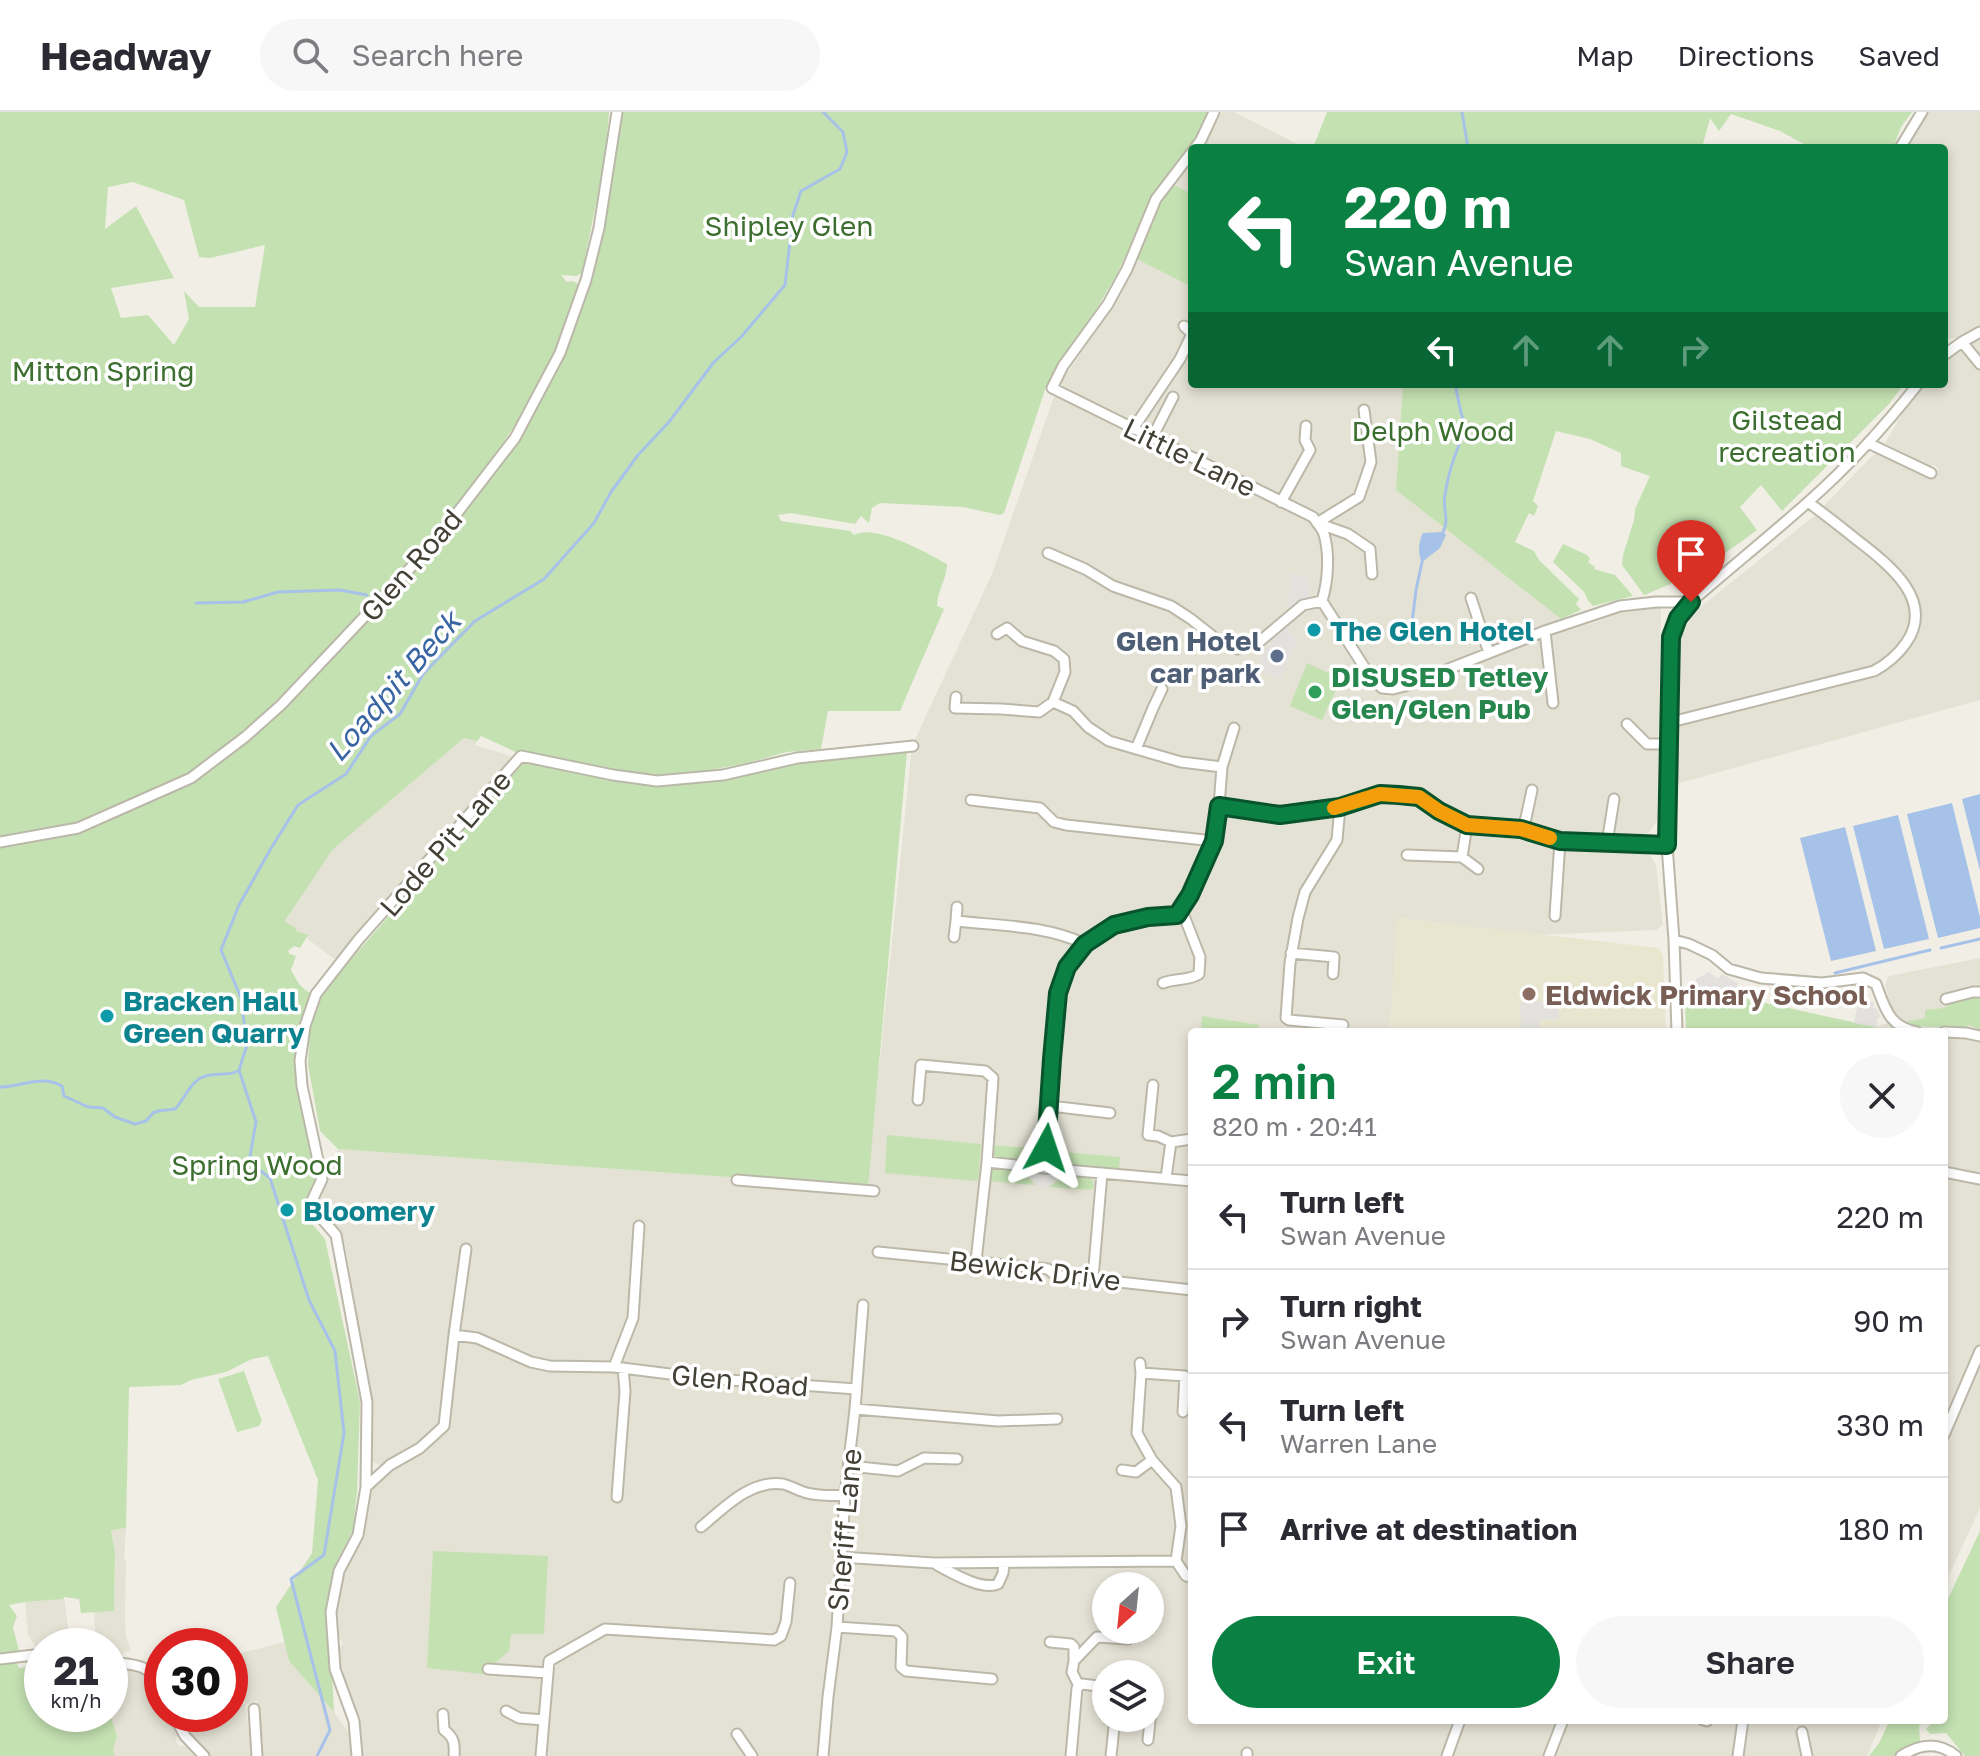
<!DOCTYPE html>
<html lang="en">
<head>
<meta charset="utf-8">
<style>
	body { margin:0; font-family:"Golos Text",sans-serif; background:#f7f7f7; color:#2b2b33; height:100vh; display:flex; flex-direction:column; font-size:30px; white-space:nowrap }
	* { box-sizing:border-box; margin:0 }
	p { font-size:26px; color:#7c7c81 }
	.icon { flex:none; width:44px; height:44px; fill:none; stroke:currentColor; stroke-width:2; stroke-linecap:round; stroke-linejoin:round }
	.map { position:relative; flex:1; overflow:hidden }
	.side { position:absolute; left:1188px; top:916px; width:760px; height:696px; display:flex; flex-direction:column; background:#fff; border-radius:8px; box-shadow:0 4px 12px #0003 }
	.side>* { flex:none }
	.guide { position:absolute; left:1188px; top:32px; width:760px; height:244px; border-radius:8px; box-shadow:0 4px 12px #0003; background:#0b8043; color:#fff; overflow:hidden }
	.needle { width:52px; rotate:207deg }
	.buttons { position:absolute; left:1092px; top:1460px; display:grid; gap:16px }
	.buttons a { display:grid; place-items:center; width:72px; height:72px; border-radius:50%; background:#fff; box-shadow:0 4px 12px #0003; font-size:40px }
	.speed { position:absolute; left:24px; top:1516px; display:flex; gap:16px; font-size:40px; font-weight:700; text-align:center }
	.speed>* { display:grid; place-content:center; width:104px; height:104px; border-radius:50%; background:#fff; box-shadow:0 4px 12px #0003; line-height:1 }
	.speed small { font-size:20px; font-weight:400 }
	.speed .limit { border:12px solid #d22; background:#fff; color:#111 }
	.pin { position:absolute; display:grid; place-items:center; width:68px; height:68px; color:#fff; margin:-82px -34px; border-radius:50% 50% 50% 0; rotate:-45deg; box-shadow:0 0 8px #0007 }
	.pin .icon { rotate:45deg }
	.me { position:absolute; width:88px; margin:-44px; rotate:5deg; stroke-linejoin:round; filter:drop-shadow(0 0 6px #0008) }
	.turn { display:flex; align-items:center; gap:28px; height:168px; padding:0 24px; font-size:36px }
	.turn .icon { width:104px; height:104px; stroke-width:2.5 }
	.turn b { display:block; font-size:56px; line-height:68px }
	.lanes { display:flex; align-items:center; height:76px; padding:0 24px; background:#0003; justify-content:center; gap:40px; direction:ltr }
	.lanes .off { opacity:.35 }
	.round { display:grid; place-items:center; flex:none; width:84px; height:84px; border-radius:42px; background:#f7f7f7 }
	.summary { display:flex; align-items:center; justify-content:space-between; height:136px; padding:0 24px }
	h1 { font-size:48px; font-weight:600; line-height:60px; color:#0b8043 }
	.cta { display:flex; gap:16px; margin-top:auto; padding:16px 24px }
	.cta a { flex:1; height:92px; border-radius:48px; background:#0b8043; color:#fff; font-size:32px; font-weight:600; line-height:92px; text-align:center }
	.cta a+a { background:#f7f7f7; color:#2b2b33 }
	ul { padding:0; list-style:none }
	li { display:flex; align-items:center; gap:24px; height:104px; padding:0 24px; border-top:2px solid #e1e1e2 }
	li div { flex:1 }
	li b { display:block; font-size:30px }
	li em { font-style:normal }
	header { display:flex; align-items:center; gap:48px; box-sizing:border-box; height:112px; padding:0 40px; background:#fff; border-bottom:2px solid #e1e1e2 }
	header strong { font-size:38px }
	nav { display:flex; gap:44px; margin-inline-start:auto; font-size:28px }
	.search { width:560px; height:72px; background:#f7f7f7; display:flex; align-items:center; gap:20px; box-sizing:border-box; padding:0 28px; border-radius:44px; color:#7c7c81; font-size:30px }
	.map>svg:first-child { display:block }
	.residential { fill:#e4e2d4; fill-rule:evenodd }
	.education { fill:#e9e6d0 }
	.green { fill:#c4e1b2; fill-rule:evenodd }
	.parking { fill:#e2e1dd }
	.water { fill:#a7c2e8 }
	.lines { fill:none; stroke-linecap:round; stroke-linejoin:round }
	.stream { stroke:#a7c2e8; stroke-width:3 }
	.minor-casing { stroke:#bbb8a9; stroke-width:13 }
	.minor { stroke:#fff; stroke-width:9 }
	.route-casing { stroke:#07532c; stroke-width:20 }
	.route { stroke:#0b8043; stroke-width:14 }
	.slow { stroke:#f59e0b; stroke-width:14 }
	.culture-dot { fill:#0f9aa8; stroke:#fff; stroke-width:3 }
	.service-dot { fill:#5c6f8a; stroke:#fff; stroke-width:3 }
	.leisure-dot { fill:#2e9e5b; stroke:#fff; stroke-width:3 }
	.education-dot { fill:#8d6e63; stroke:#fff; stroke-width:3 }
	.labels { text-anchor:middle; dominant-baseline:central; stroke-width:7; stroke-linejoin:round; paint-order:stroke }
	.park-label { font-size:28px; fill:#3c6e2f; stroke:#fff }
	.street-label { font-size:28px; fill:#434036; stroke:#fff }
	.culture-label { font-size:28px; font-weight:bold; fill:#0d838f; stroke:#fff; text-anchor:start }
	.service-label { font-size:28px; font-weight:bold; fill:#4e5e75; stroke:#fff; text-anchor:end }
	.leisure-label { font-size:28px; font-weight:bold; fill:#27864d; stroke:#fff; text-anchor:start }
	.education-label { font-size:28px; font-weight:bold; fill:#785e54; stroke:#fff; text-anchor:start }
	.water-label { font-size:30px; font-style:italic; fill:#3a65a3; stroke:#fff }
</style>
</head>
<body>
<header>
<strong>Headway</strong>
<div class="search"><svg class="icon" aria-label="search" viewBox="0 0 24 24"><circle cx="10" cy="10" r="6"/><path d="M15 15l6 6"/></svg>Search here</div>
<nav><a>Map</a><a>Directions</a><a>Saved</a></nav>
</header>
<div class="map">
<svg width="1980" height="1644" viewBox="0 0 1980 1644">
	<rect width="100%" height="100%" fill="#f1efe5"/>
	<path class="residential" d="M1222,0H1234L1305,36H1201Z
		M1922,0H1980V588L1676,672L1678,533L1693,501L1813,405L1872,344L1878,341L1923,359L1925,365H1936L1938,361V356L1934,353L1929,354L1885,331L1920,272H1944V243L1972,223L1948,227L1944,223V36H1900Z
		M1192,49V82L1172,72Z
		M1137,147L1192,175V272H1403L1396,378L1561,507L1567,519L1601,508L1603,505L1630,496L1661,494L1657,708L1650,720L1635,725L1634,738L1650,743L1656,753L1663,813L1656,818L1537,823L1398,806L1390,920H1192V1608H1882L1867,1644H360L358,1616L361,1605H356L345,1574L343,1557H339L338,1537L343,1531L336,1521V1502L342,1461L364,1426L373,1373L390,1358L369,1348L372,1292L345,1132L335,1112L319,1092L338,1037L867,1075L912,634L992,462L1057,276L1120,184ZM1106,1474H1150V1518H1106ZM1106,1562H1150V1606H1106Z
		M464,626L477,629L475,633L514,645L337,849L285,810L331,738Z
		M1980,846V1396L1944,1474V920H1874L1875,915L1901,907L1891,895L1885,873L1889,864Z
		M126,1416L124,1447L126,1448L125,1507L126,1524L131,1539L123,1540L122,1545L110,1546V1534H96L94,1500L114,1499L115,1440L111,1417Z
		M64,1485L68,1514V1534H42V1538L37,1537L28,1523L25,1490L62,1487Z
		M285,1530L289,1549L334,1600L352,1625L351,1644H262L257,1589L245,1593L253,1644H207L185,1621L178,1605L185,1602H230V1595L245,1592L233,1543Z
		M128,1556L142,1563L154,1573L162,1593V1602H167L178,1622L176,1630L180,1634L183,1633L190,1637L195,1644H115L113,1638L117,1624L110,1602V1557Z"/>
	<path class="education" d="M1397,806L1659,836L1663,843L1666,920H1390Z"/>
	<path class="green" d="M0,0H609L605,47L582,161L576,164L561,163L567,170L572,169L579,172C548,284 477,373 401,459C353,512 305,563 252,611L249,615L256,619L295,583L382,494L418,454L521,322L583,189L620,0H1211L1206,12L1154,84L1116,164L1097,196L1047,272L1004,401L1000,403L963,395L880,391L872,396L869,411L861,404L855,412L791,401L778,403L781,409L850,419L854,423C875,411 927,441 947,452C947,467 937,479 937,494L944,497L900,599H828L821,637L787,640L743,652L683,663L652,664L623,662L520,638L518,641L481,624L477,629L464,626L332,738L287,806L285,810L295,815L296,819L308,823L300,836L294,834L288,839L290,842L296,844L291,858C297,869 300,876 312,882L299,938L319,1063L312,1085L306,1087L307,1106L325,1127L360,1290L357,1380L353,1418L335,1453L328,1489L334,1600L289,1549L276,1495L312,1441L318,1368L268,1244L252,1247L226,1260L191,1268L181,1273L129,1275L126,1416L111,1418L115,1440L114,1499L81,1501L79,1487L64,1485L63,1487L25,1490L9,1493L17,1504L13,1515L19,1539L0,1542ZM133,70L184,88L199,145L210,146L265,133L255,195H199L184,179L189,207L174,233L148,203L121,206L111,176L174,166L136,94L105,117L108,75Z
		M1327,0H1912L1901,15L1893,36H1811L1780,19L1731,2L1719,19L1710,6L1702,36H1313Z
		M1172,72L1192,82V175L1137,147L1159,92Z
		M1403,272H1904L1889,292L1782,399L1761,373L1740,395L1757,418C1719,447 1688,466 1644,483L1622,453L1623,443L1634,408L1635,397L1650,364L1621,354V341L1590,327L1556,319L1533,389L1538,394L1534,404L1529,401L1515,430L1534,439L1539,448L1579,487L1576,492L1581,498L1561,507L1396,378Z
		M1563,432L1587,443L1590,447L1588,450L1595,455L1594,457L1615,463L1633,484L1593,494L1589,490L1584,480L1553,450Z
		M1307,551L1341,567L1322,608L1290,594Z
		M907,640L868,1075L338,1037L320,1019L308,952L310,918L320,883L523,650L636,673H683L729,666L795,651Z
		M1685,877L1733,884L1875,915L1874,920H1686Z
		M1980,884V917L1968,913L1966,917L1916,914L1907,909L1925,906V898L1944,896L1956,888Z
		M1202,904L1259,913L1258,920H1201Z
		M887,1023L981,1032L978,1069L885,1061Z
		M991,1033L1039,1037L1025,1048L995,1045L991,1039Z
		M1053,1039L1120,1045L1119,1057L1065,1052Z
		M996,1057L1024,1059L1035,1073L988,1069L990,1060Z
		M1064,1063L1088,1065L1093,1069L1094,1075L1091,1078L1049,1075Z
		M244,1259L262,1309L259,1314L237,1320L218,1267Z
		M1980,1419V1644H1965L1946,1621L1930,1622L1926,1617L1935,1608H1944V1495Z
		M433,1439L548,1444L544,1522H511L509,1539L483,1562L427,1556Z
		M34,1547L42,1548V1602H110L117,1624L113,1638L115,1644H0V1552L16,1550L19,1556L26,1555V1549Z
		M1890,1608H1933L1919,1613L1920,1629L1894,1644H1869L1879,1631Z"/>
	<path class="parking" d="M1290,462L1307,465L1311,489L1288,503Z
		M1286,515L1298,528L1280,568L1257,556L1268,532Z
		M1709,860L1718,867L1722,862L1738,871L1736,881L1694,874L1696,867Z
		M1859,886L1874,890L1873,896L1877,897L1881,905L1878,906L1876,915L1854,911Z
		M1558,889L1559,907L1540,908V920H1521L1520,890Z
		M1039,1037L1053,1039L1065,1052L1064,1063L1049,1075L1035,1073L1024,1059L1025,1048Z"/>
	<path class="water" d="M1443,420L1446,423L1440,436L1422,450C1417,442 1419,428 1423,421Z
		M1980,682V759L1962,687Z
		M1952,691L1980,805V816L1938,826L1907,702Z
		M1898,703L1929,827L1884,837L1853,714Z
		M1845,715L1876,839L1831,849L1800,726Z"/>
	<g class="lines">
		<path class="stream" d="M1462,0L1468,36
			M1443,420C1450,407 1442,396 1445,383C1448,360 1457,337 1466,315L1461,301L1455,272
			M196,491L243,490L278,480L340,478L367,483
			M1412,511L1416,478L1422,450
			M1941,836L1980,827
			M1835,861L1930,838
			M0,975C21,975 42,962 62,974L64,984L88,995L103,996L115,1005L135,1012L146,1009L153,1001L158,999L175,997C185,987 191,967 206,964C217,961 228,964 238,959
			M317,1644L330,1618L291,1467L324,1443L344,1321L335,1239L309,1188L270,1066L249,1050L256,1010L239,958L247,933L241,886L221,838L239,793L270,738L298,693L346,662L371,624L400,602L423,562L475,509L544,467L594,411L611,380L638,343L669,310L714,250L741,225L785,173L793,103L801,79L840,57L847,40L843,20L823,0"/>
		<defs>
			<path id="minor" d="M1195,36L1201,28L1214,0
				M1900,36L1922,0
				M1192,40L1156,87L1127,157L1108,192L1063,254L1052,276L1313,405C1317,411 1322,416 1324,422C1330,443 1328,469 1322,489L1368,561L1382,576L1393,577L1405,574L1545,519L1620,494L1656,490H1691
				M1962,230L1980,252
				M1944,243L1962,230L1980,220
				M1133,317L1180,247L1192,222L1184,214
				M1152,326L1173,285
				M1868,331L1931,361
				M1281,390L1310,338L1305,328L1306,314
				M1317,411L1359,385L1371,350L1364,298
				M1317,411L1348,422L1370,437L1372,462
				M1048,441L1085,457L1113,474L1171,494L1191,507L1220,530L1237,537L1259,530L1303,493L1322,489
				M1471,486L1489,541
				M1545,519L1553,591
				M997,522L1007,516L1022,529L1054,539L1064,547L1065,560L1053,590
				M956,585L955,596L1001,597L1039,600L1053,590L1073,599L1088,615L1109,629L1181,650L1222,655L1234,616
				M1671,610L1874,559C1887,552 1897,544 1906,531C1936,488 1888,452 1857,428C1841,415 1824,402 1808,390
				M1627,612L1647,632H1668
				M1136,637L1153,596L1162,577
				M971,688L1040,696L1054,710L1066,713L1214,729
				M1219,694L1222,655
				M1340,695L1337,728L1305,780L1298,806L1290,851L1286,906L1289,908L1343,913
				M1521,717L1526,706L1532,678
				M0,730L78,716L191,666L245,625L281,593L434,431L515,326L560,241L586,168L599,116L617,0
				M1607,731L1614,687
				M1407,743L1462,745L1478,757
				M1462,745L1467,713
				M1555,804L1560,729
				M956,809L957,795
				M954,825L956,809C999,814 1045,813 1085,832
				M1674,828L1689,832L1712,843L1729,857L1761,866L1822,871L1863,866L1876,872C1885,896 1889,915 1917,920
				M1291,841L1334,845L1333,862
				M1163,871C1176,866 1189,869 1199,862L1200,845L1181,796
				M1946,887L1973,880H1980
				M1677,920L1674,828L1667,733L1671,525L1678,506L1691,490C1730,456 1770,424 1808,390C1849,354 1885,314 1918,272
				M1944,920L1966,921L1980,924
				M1153,973L1148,1023L1158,1024L1171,1030
				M918,988L921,953L985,959L993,966L987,1050L976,1149
				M1050,994L1110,1001
				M987,1050L1044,1056
				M1944,1060L1980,1067
				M1166,1066L1171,1030L1192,1027
				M737,1068L874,1079
				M1192,1069L1044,1056C1049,1011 1050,966 1054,922C1056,900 1057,876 1067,856C1076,838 1094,824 1111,815C1130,805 1156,805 1177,803L1190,783L1214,729L1219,694L1280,703L1340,695L1380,682L1419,685L1439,699L1467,713L1521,717L1560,729L1667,733
				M878,1140L1048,1157L1055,1163L1192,1178
				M1093,1166L1102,1061
				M454,1223L477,1226L531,1250L550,1254L614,1255L702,1266L856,1277
				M1140,1251L1141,1261L1137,1321L1152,1348L1176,1375L1181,1414L1176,1449
				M614,1255L633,1206L639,1114
				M1141,1261L1185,1264L1183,1300
				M855,1297L998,1309L1057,1307
				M1944,1323L1980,1239
				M849,1354L898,1359L924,1346L957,1347
				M1122,1358L1136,1360L1152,1348
				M366,1375L390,1353L420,1336L444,1314L454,1223L466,1137
				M617,1385L625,1279L623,1256
				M701,1415C723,1397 751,1367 783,1372C791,1374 799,1379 807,1381C820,1384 832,1384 845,1383
				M840,1445L934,1451L1176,1449L1186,1464L1192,1465
				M937,1453C952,1461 982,1479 998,1472L1003,1461L1004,1451
				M837,1515L896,1519L902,1525L901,1555L906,1559L992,1567
				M1050,1530L1071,1532L1074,1535V1549
				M0,1547L42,1542
				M110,1550C136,1553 145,1551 162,1573
				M488,1557L548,1561
				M1079,1574L1072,1560L1074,1549L1097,1525L1128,1527
				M254,1597L257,1644
				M506,1599L519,1606L544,1608
				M173,1602L185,1624L204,1644
				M443,1602L444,1618C454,1625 455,1632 454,1644
				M1703,1608L1707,1609
				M1802,1620L1807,1644
				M737,1622L752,1644
				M1148,1628L1153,1581H1150
				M357,1644L354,1609L335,1557L331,1500L339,1459L358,1423L366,1375L367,1290L336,1123L310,1093L322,1067L302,974L300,949L305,914L316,882L359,827L521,644L613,663L657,669L723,663L797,646L913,634
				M541,1644L549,1549L605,1517L774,1528L781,1524L786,1510L790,1471
				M823,1644L828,1585L837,1515L845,1383L855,1297L863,1193
				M1071,1644L1077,1576L1082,1572L1106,1575
				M1111,1644L1115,1606
				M1247,1644V1641
				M1447,1644L1460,1608
				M1549,1644L1563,1608
				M1738,1644L1743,1608
				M1901,1644C1920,1632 1938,1629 1956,1644"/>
		</defs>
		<use href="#minor" class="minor-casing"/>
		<use href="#minor" class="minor"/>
	</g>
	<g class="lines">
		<defs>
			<path id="route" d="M1046,1036L1052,947L1058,881L1067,855L1085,832L1114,813L1148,805L1177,803L1190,783L1214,729L1219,694L1280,703L1340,695L1380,682L1399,683L1419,685L1439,699L1467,713L1521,717L1560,729L1667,733L1671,525L1678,506L1691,490"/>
		</defs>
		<use href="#route" class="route-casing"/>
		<use href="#route" class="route"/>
		<path class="slow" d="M1334,696L1380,682L1419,685L1439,699L1467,713L1521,717L1550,726"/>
	</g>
	<g class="culture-dot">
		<circle cx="1314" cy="518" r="8"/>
		<circle cx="107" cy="904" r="8"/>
		<circle cx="287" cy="1098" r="8"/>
	</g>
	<circle class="service-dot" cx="1277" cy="544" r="8"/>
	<circle class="leisure-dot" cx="1315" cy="580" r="8"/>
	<circle class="education-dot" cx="1529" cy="882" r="8"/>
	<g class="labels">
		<g class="park-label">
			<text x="789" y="113">Shipley Glen</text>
			<text x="103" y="258">Mitton Spring</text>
			<text x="1787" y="307">Gilstead<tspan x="1787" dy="32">recreation</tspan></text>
			<text x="1433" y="318">Delph Wood</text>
			<text x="257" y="1052">Spring Wood</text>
		</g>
		<g class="street-label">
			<text transform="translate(1190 345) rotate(26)">Little Lane</text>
			<text transform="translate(411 453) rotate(-49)">Glen Road</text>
			<text transform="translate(445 731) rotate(-49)">Lode Pit Lane</text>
			<text transform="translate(1035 1158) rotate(7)">Bewick Drive</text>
			<text transform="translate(740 1268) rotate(5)">Glen Road</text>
			<text transform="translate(844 1418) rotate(-85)">Sheriff Lane</text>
		</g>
		<g class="culture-label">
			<text x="1330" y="518">The Glen Hotel</text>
			<text x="123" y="888">Bracken Hall<tspan x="123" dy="32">Green Quarry</tspan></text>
			<text x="303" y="1098">Bloomery</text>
		</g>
		<g class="service-label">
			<text x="1261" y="528">Glen Hotel<tspan x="1261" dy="32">car park</tspan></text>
		</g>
		<g class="leisure-label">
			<text x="1331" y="564">DISUSED Tetley<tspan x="1331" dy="32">Glen/Glen Pub</tspan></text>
		</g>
		<g class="education-label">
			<text x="1545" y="882">Eldwick Primary School</text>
		</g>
		<g class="water-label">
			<text transform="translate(393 574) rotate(-49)">Loadpit Beck</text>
		</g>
	</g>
</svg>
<div class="buttons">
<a><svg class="needle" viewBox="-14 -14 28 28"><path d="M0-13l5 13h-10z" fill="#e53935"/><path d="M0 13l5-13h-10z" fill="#7c7c81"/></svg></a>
<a><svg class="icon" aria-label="layers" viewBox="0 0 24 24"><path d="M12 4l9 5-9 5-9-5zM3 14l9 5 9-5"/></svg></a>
</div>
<div class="speed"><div>21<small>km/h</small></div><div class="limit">30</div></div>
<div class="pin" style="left:1691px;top:490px;background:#d93025"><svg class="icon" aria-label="arrive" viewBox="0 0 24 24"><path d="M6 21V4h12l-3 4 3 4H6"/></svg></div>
<svg class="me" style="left:1046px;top:1036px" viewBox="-20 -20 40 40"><path d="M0-17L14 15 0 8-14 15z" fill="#0b8043" stroke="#fff" stroke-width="4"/></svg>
<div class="guide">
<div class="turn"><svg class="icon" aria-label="left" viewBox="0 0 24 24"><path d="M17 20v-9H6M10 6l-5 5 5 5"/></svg><div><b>220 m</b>Swan Avenue</div></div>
<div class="lanes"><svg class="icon" aria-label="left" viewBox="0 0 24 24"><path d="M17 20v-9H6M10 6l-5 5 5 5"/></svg><svg class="icon off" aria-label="ahead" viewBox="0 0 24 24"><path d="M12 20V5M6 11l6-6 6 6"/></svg><svg class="icon off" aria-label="ahead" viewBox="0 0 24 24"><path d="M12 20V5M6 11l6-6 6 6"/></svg><svg class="icon off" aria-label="right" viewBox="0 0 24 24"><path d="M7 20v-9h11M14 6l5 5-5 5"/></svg></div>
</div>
<section class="side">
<div class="summary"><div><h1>2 min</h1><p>820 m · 20:41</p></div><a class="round"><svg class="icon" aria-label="close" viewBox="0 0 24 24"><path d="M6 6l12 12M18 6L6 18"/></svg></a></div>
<ul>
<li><svg class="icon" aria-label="left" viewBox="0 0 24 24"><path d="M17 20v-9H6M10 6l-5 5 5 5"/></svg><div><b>Turn left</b><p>Swan Avenue</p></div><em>220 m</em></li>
<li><svg class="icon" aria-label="right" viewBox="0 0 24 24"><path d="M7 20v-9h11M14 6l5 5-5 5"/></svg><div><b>Turn right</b><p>Swan Avenue</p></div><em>90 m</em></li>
<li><svg class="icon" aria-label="left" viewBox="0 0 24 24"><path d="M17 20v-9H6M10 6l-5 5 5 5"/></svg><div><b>Turn left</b><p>Warren Lane</p></div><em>330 m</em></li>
<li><svg class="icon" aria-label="arrive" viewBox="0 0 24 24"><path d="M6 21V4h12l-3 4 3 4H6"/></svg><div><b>Arrive at destination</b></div><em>180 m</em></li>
</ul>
<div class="cta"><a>Exit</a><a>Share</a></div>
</section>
</div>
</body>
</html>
